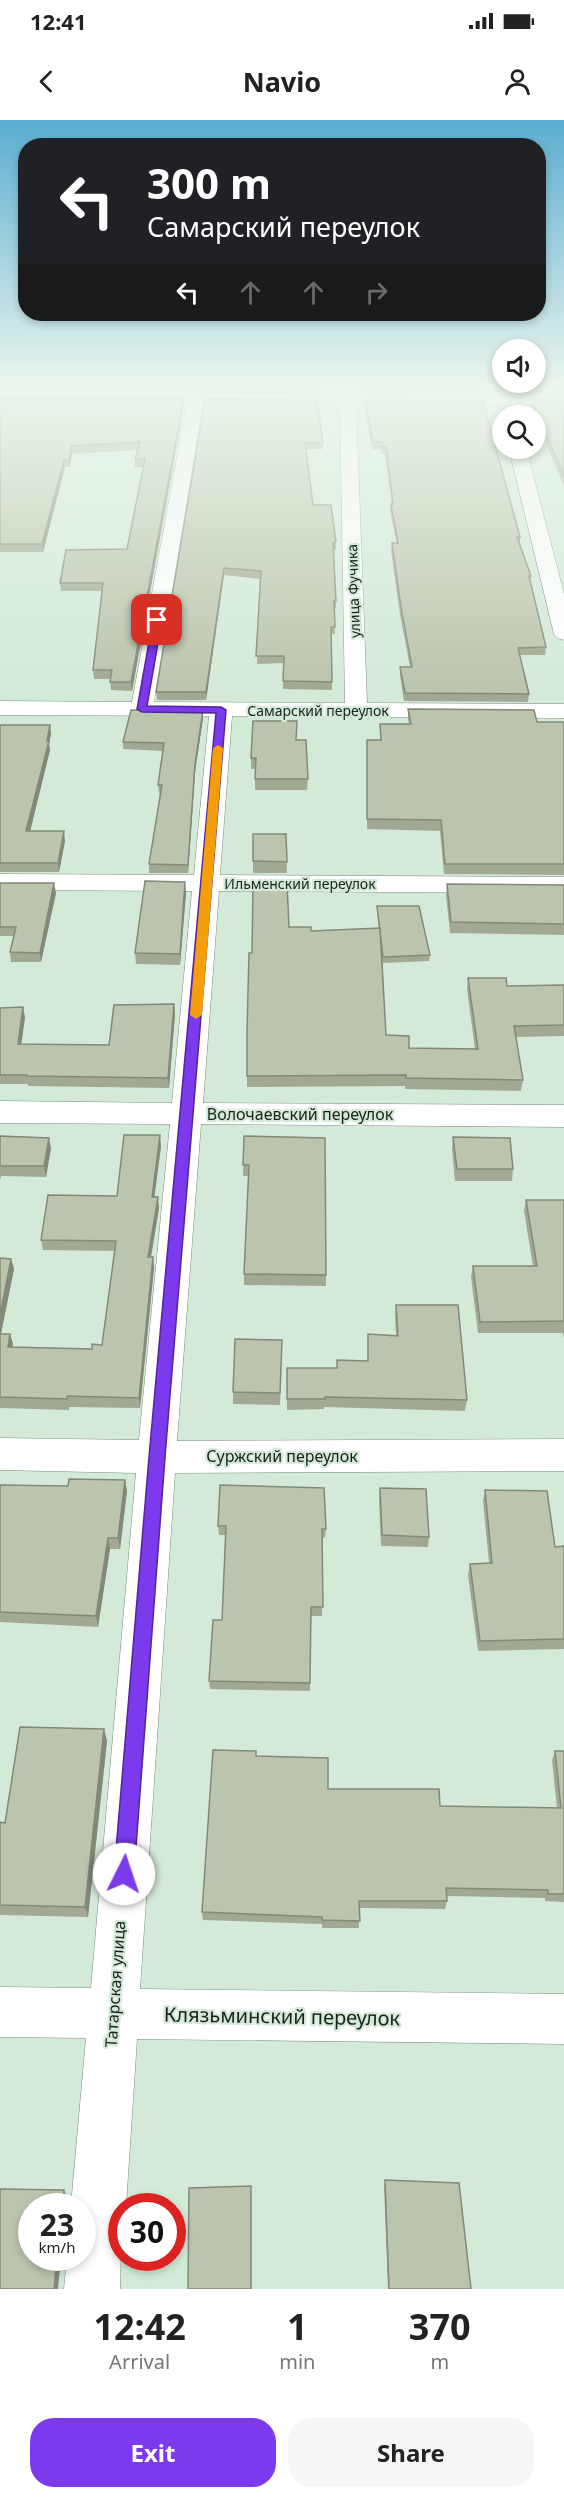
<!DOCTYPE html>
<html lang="en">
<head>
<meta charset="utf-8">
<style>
	body { margin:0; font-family:"Noto Sans",sans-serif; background:#f6f6f6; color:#222; height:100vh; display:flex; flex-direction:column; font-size:22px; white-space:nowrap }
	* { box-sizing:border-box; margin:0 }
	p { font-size:20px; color:#767676 }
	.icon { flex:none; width:33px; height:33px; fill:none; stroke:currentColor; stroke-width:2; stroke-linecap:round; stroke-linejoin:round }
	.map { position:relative; height:2169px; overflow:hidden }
	.sheet { display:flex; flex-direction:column; background:#fff; flex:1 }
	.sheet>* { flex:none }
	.banner { position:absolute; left:18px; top:18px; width:528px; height:183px; border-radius:24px; box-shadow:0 3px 9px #0003; background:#202124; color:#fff; overflow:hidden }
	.tools { position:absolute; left:492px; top:219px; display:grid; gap:12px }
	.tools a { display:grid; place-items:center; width:54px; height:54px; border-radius:50%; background:#fff; box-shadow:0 3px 9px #0003; font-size:30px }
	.speed { position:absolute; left:18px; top:2073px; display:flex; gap:12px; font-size:30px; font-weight:700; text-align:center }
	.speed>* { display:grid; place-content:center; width:78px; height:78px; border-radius:50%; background:#fff; box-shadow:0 3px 9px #0003; line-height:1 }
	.speed small { font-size:15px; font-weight:400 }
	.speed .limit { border:9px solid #d22; background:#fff; color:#111 }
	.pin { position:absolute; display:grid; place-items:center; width:51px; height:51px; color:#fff; margin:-26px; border-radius:12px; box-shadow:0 3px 9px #0006 }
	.me { position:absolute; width:66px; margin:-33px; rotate:4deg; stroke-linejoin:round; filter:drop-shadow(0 0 4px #0008) }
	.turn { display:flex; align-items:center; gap:21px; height:126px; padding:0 30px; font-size:27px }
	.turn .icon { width:78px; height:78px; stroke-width:2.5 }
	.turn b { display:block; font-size:42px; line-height:51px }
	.lanes { display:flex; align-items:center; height:57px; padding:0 30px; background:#0003; justify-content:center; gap:30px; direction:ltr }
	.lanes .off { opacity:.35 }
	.eta { display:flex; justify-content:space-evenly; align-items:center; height:102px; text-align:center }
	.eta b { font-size:36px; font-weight:700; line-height:42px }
	.button { display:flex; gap:12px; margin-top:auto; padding:12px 30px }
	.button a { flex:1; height:69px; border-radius:24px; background:#7c3aed; color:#fff; font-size:24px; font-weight:700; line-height:69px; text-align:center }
	.button a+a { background:#f6f6f6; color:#222 }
	.status { display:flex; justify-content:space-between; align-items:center; height:42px; padding:0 30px; background:#fff; direction:ltr }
	.status svg { height:16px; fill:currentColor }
	header { display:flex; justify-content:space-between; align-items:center; height:78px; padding:0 30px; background:#fff; font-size:27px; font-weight:700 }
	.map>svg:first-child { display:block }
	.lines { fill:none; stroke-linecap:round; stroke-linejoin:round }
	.minor-casing { stroke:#788d7c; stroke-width:1 }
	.minor { fill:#fff; fill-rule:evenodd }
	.wall { fill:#a1a994 }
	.shaded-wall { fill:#838978 }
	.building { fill:#bbc4ac; stroke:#838978; stroke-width:1.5 }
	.route { fill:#7c3aed; stroke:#51269a; stroke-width:1.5 }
	.slow { fill:#f59e0b }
	.labels { text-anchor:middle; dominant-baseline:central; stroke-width:4.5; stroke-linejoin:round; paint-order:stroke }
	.far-street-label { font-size:14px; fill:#19211a; stroke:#d4ead8 }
	.street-label { font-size:16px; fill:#19211a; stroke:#d4ead8 }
	.near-street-label { font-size:20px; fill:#19211a; stroke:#d4ead8 }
</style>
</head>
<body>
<div class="status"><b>12:41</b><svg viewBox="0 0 49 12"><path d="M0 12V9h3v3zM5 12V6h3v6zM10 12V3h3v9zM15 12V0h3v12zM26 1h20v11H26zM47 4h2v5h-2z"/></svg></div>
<header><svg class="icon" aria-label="back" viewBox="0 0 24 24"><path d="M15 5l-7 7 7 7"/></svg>Navio<svg class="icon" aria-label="person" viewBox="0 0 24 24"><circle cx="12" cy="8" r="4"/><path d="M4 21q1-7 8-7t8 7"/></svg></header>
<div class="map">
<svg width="564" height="2169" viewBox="0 0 564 2169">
	<rect width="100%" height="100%" fill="#d4ead8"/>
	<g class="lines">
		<defs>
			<path id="minor" d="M0,272H55L63,277L55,282H0Z
				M140,273L564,276V286L356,284L367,583L564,584V598L232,596L220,755L564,757V773L219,771L203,983L564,985V1007L201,1004L177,1321L564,1319V1351L175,1353L140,1869L564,1874V1924L137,1919L126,2086H122L120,2169H64L67,2138H82V2086H71L86,1918L0,1917V1867L91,1868L136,1353L0,1350V1318L139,1320L170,1004L0,1003V981L172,983L192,771L0,770V754L194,755L209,596L0,595V581L132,582L187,283L134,281L132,278ZM203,283L340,284L345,583L154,582Z
				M509,328H526L564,474V520L557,518L554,514Z"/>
		</defs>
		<use href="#minor" class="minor-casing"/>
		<use href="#minor" class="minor"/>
	</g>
	<path class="wall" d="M0,265H316V272L0,270Z
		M360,265H481L479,266L478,273L362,272Z
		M520,265H564V274L524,273Z
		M0,277L184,278V285L132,571L111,570L110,559H94L93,550L102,471H61L60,463L127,429L144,347H135V339L138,330L72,334L70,347H65L43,432H0V433Z
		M205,279L323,323V329H306L313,385L336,422V430H333L336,481V488H334L335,514H331L332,570L283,569L284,543L257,544L261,459L224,455L206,580H157L156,572Z
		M365,280L520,417V424L531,456L530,461L546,527L545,535H520L529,574L528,582L404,581L400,555V547H410L400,495L391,431L392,423H397L390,391L391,384H392L385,334H382L381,329H372L364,286Z
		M531,280H564V366L536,301V296H533L530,288Z
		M408,589L537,602H564V755L444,754L440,711L367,709V620H380V604H409L408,599Z
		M203,590V598L195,652L188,753H149V744L160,673H159L158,665L163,631L123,629V622Z
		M0,605H50L51,614L49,624L50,630L30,711L65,721L59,752H0Z
		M296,620L308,659L307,670H255V649H251V638Z
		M253,714H286L287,753H253Z
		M0,763L56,773L41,842H11L10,832L14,816H0Z
		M447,764L564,765V815L450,813L446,775Z
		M186,773L180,845L136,844L135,833Z
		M377,786L430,835L429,841L383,843L382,833L386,915L409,928L475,929L467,869L468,858L507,866L564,865V916L516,917L523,960L521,971L405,969V966L247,967V911L252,833L289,807L311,811L379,808L377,793Z
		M174,884L175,894L169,968L28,966V964H0V888L25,897L21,924L109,925Z
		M0,1016L51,1028L46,1057L1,1056L0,1060Z
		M244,1016L326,1155V1166L244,1165V1154L249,1056H243Z
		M453,1017L513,1049L512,1061H455L452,1029Z
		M161,1026L154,1077L159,1088L151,1137H153L154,1148L140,1288L69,1287V1290L0,1288V1138L11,1139L14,1149L1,1214L13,1224L12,1227L92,1229L102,1225L115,1131L43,1130L41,1120L117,1076Z
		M526,1080H564V1218L563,1213H478L471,1157L473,1146H533L524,1091Z
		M396,1185L467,1280L465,1291L324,1287V1289L287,1290V1248H337L368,1241V1214L396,1215L395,1196Z
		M282,1231L280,1285L233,1284V1272Z
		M125,1360L127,1371L120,1429H110L98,1507L0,1502V1365L68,1366Z
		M380,1368L429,1417L428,1427L381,1426L379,1379Z
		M485,1370L555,1427L564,1426V1529L478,1531L468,1455L470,1444L489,1443L483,1381Z
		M218,1406L326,1409L325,1418H322V1496H311L310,1571L210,1569L209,1561L222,1500L226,1415H219Z
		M104,1609L107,1621L88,1797L0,1795V1702L5,1703Z
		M555,1631H564V1782L545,1781V1778L446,1776L447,1781L445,1789L359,1788V1808H322V1804L203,1800L202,1792L256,1636L328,1669L440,1686L557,1688L552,1640Z
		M385,2060L471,2169H388L384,2066Z"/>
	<path class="shaded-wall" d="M184,278V285L132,571L131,562Z
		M71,326L72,334L70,347L69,340Z
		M64,340L65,347L43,432L42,424Z
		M224,448V455L206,580V572Z
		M203,590V598L195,652L188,753V745L195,644Z
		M50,605L51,614L49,624L50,630L28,720L26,711Z
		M64,711L65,721L59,752L58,743Z
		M185,762L186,773L180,845V834Z
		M54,763L56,773L41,842L40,833Z
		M174,884L175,894L169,968L168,958Z
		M23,887L25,897L20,934L18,924Z
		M160,1015L161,1026L153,1088L152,1077Z
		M49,1018L51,1028L46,1057L44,1046Z
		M158,1077L159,1088L149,1148L148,1137Z
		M153,1137L154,1148L140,1288L139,1278Z
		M11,1139L14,1149L0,1218V1196Z
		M10,1214L13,1224L10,1238L8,1227Z
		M125,1360L127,1371L120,1429L118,1418Z
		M108,1418L110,1429L98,1507L96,1496Z
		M104,1609L107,1621L88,1797L85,1787Z
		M64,2070L67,2076L66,2086H62Z
		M57,2138H61L58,2169H54Z"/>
	<path class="building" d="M362,265H479V266Z
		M524,265H564V266L525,265Z
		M0,277L184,278L131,562H110L112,550H93L103,463H60L66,430L127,429L145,339H135L140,322L71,326L69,340H64L42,424H0Z
		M205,279L317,280L323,323H305L313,385H331L336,422L333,423L336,481H334L335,507H331L332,562L283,561L284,536H256L261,451L224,448L206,572H156Z
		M365,280L483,281L520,417H517L531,456H529L546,527L518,528L529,574L405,573L400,547H412L401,487L392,423H398L391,384H393L386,327H382V322H373Z
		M531,280H564V355Z
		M408,589L534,590L537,602H564V744H445L441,700L367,699V620H381L380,604H411Z
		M131,590H203L195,644L188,745L149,744L162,665H158L164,623L123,622Z
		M253,601H297L296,620H306L308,659H255L256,638H251Z
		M0,605H50L47,621H49L26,711H64L58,743H0Z
		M253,714H286L287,742L253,741Z
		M145,761L185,762L180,834L135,833Z
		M0,763H54L40,833L10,832L16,807H0Z
		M253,763H287L289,807H311V811L380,808L386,915L409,916V928L478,929L468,858H506L507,866L564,865V905L514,906L523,960L406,958V955L247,956V911L249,833H252Z
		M447,764L564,765V804L451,802Z
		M377,786H419L430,835L383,837Z
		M174,884L168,958L27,956V955H0V888L23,887L18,924L109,925L114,885Z
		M124,1015H160L152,1077H158L148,1137H153L139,1278L67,1276V1279L0,1277V1214H10L8,1227L92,1229V1224L102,1225L116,1121L41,1120L48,1075L117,1076Z
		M0,1016L49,1018L44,1046H0Z
		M244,1016L325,1018L326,1155L244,1154L249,1045H243Z
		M453,1017L510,1018L513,1049H457Z
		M526,1080H564V1201L480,1202L473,1146H537Z
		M0,1138L11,1139L0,1196Z
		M396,1185H458L467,1280L325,1277V1279H287V1248H337V1240L368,1241V1214L398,1216Z
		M235,1219L282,1220L280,1273L233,1272Z
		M69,1359L125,1360L118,1418H108L96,1496L0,1492V1365L68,1366Z
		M220,1365L324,1368L326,1409H322L323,1487H311L310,1563L209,1561L213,1500H222L226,1406H218Z
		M380,1368L426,1369L429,1417L382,1415Z
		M485,1370L547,1371L555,1427L564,1426V1519L480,1521L470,1444L492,1443Z
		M20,1607L104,1609L85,1787L0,1785V1702L5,1703Z
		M213,1630L256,1631V1636L328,1638V1669H439L440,1686L561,1688L555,1631H564V1774H548V1770L446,1768L447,1781H359L360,1801L322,1800V1797L202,1792Z
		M385,2060L459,2063L471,2169H389Z
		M251,2066V2169H188L189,2068Z
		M0,2069L64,2070L62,2086H32V2138H57L54,2169H0Z"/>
	<linearGradient id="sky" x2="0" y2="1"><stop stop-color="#5badd0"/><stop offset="0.47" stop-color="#ecf6ed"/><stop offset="1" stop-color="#ecf6ed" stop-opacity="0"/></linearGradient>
	<rect width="564" height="568" fill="url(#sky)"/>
	<path class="route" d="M157,498L162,500L147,586L221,587L226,590L165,1337L134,1754L131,1761L124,1764L117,1761L114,1754L149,1337L216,593L142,592L137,589L153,500Z"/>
	<path class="slow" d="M218,625L223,628L202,895L196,899L190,895L213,628Z"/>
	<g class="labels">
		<g class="far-street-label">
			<text transform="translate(353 471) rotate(-92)">улица Фучика</text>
			<text x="318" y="590">Самарский переулок</text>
			<text x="300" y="763">Ильменский переулок</text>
		</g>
		<g class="street-label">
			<text x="300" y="994">Волочаевский переулок</text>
			<text x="282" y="1336">Суржский переулок</text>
			<text transform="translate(115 1864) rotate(-86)">Татарская улица</text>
		</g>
		<g class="near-street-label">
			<text transform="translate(282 1896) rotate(1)">Клязьминский переулок</text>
		</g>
	</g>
</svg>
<div class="tools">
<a><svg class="icon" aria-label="sound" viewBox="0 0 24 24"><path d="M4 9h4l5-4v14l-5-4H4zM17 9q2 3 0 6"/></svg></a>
<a><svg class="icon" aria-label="search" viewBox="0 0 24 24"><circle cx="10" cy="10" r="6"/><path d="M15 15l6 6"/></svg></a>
</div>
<div class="speed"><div>23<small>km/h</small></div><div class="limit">30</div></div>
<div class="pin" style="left:157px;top:500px;background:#d93025"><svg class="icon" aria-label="arrive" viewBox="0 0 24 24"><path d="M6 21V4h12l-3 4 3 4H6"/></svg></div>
<svg class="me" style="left:124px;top:1754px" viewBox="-20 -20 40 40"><circle r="19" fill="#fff"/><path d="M0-13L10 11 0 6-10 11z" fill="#7c3aed"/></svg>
<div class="banner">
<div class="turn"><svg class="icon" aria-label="left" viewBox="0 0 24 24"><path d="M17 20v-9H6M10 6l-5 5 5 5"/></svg><div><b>300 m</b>Самарский переулок</div></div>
<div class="lanes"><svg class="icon" aria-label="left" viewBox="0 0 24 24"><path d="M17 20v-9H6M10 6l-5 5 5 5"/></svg><svg class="icon off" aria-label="ahead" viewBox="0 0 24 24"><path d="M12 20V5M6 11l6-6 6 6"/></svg><svg class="icon off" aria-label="ahead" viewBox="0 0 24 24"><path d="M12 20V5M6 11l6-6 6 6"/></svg><svg class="icon off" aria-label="right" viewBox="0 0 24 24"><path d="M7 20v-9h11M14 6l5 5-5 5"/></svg></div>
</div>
</div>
<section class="sheet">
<div class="eta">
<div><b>12:42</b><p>Arrival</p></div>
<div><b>1</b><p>min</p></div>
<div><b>370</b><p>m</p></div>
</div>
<div class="button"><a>Exit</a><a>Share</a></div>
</section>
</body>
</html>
